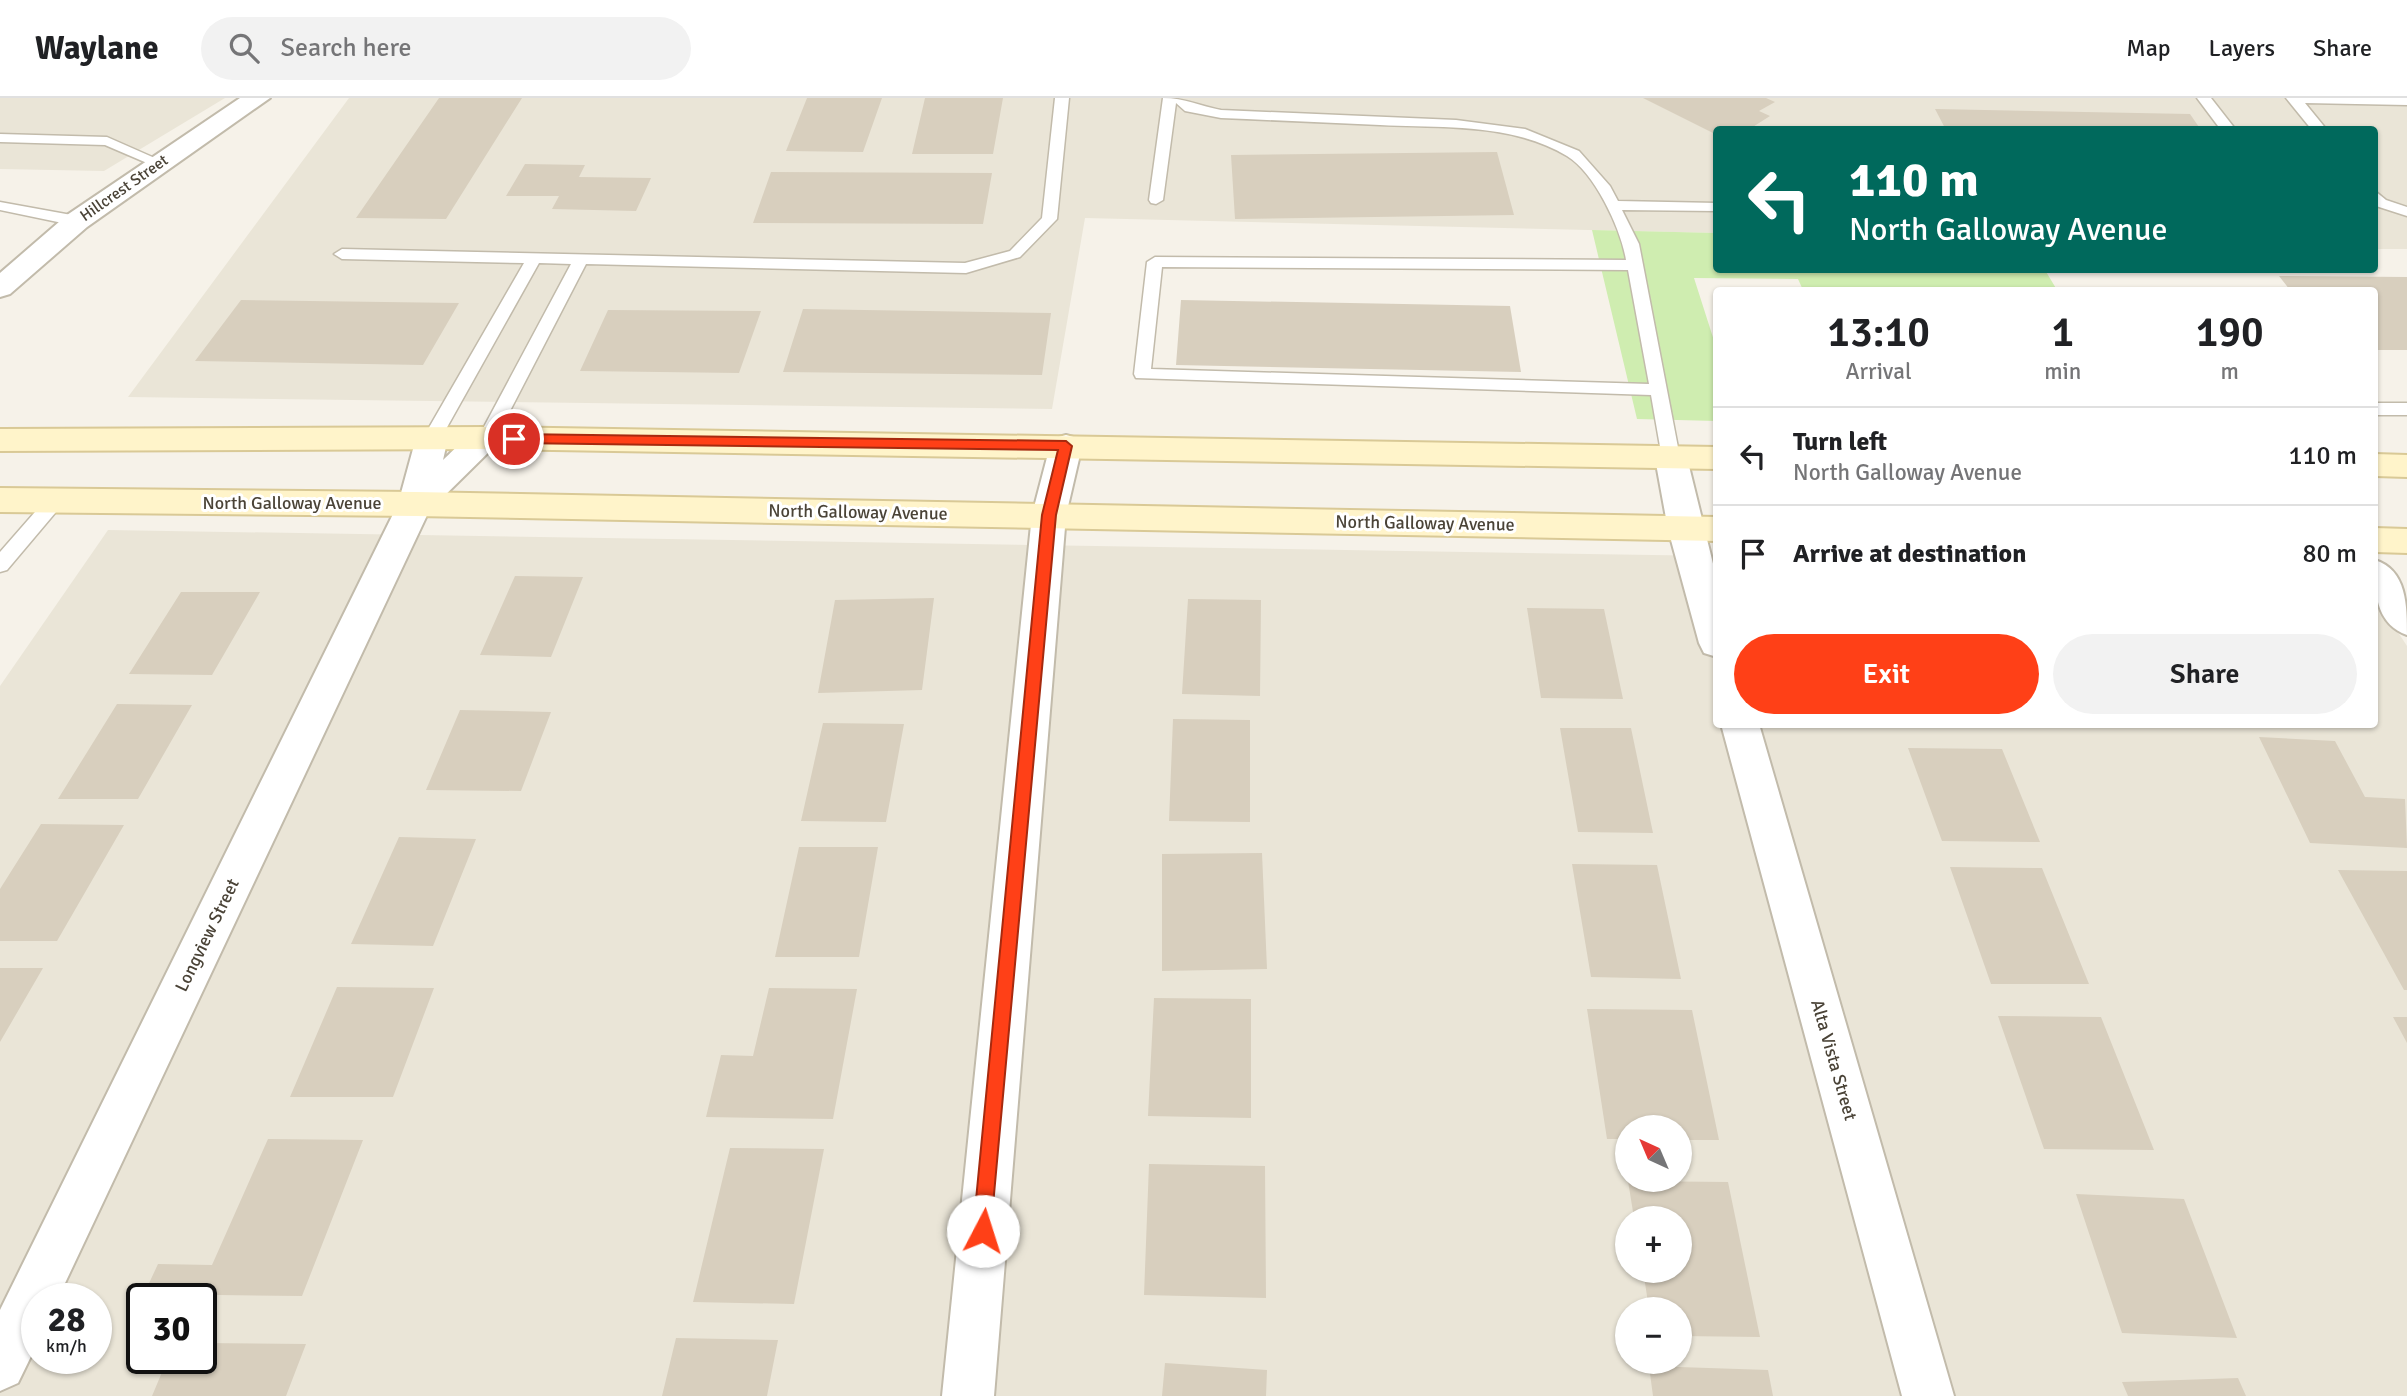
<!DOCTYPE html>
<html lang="en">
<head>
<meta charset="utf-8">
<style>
	body { margin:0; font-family:Signika,sans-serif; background:#f2f2f2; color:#202124; height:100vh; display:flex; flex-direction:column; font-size:26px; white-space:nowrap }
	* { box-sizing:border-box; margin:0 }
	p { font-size:23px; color:#757577 }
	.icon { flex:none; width:38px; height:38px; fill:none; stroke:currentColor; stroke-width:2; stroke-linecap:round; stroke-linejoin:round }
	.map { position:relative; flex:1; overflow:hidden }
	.panel { position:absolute; left:1713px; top:189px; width:665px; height:441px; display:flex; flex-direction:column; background:#fff; border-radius:7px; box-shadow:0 2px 5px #0004 }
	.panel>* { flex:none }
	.banner { position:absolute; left:1713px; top:28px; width:665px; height:147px; border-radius:7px; box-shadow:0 2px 5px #0004; background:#00695c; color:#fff; overflow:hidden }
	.needle { width:46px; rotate:316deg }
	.buttons { position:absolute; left:1615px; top:1017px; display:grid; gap:14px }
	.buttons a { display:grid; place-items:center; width:77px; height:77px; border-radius:50%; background:#fff; box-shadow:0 2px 5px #0004; font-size:35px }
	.speed { position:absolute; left:21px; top:1185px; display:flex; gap:14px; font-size:35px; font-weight:700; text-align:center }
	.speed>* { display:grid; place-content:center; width:91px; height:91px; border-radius:50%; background:#fff; box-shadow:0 2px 5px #0004; line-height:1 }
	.speed small { font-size:18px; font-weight:400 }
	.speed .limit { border:4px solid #111; border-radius:10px; background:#fff; color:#111 }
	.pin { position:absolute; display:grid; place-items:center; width:60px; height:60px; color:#fff; margin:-30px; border:4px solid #fff; border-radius:50%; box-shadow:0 2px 7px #0007 }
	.me { position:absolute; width:77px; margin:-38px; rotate:5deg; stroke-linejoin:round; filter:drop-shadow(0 0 5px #0008) }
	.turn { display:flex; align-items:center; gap:24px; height:147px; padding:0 21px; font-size:32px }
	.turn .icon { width:91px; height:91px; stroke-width:2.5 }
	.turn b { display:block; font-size:49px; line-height:60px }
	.eta { display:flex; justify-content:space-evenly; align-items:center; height:119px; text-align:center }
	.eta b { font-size:42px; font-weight:600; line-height:49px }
	.cta { display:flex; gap:14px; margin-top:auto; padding:14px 21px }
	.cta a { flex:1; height:80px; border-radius:42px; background:#ff4017; color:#fff; font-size:28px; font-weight:600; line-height:80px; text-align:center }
	.cta a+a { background:#f2f2f2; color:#202124 }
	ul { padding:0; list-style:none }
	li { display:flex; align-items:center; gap:21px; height:98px; padding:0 21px; border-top:2px solid #e0e0e0 }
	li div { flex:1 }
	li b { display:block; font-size:26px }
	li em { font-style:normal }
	header { display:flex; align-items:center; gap:42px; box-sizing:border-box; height:98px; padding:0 35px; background:#fff; border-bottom:2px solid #e0e0e0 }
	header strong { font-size:33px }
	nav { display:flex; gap:38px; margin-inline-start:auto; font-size:24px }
	.search { width:490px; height:63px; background:#f2f2f2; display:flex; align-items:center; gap:18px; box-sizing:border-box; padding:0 24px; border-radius:38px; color:#757577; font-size:26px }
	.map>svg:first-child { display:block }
	.residential { fill:#eae5d7; fill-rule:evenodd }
	.green { fill:#cfedb0 }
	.building { fill:#d8cfbe }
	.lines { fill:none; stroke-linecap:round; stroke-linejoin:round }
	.service-casing { stroke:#c2bbab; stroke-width:3 }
	.minor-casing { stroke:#c2bbab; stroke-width:4 }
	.tertiary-casing { stroke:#c2bbab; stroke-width:4 }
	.secondary-casing { stroke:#d9c996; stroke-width:4 }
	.service { fill:#fff; fill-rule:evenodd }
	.minor { fill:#fff; fill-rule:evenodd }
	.tertiary { fill:#fff; fill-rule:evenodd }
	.secondary { fill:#fff4ca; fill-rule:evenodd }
	.route { fill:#ff4017; stroke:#a62a0f; stroke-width:2 }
	.labels { text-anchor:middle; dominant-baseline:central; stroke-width:6; stroke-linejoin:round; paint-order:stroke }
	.far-street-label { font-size:16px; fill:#4a4337; stroke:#fff }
	.street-label { font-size:18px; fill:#4a4337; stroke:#fff }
</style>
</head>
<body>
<header>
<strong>Waylane</strong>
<div class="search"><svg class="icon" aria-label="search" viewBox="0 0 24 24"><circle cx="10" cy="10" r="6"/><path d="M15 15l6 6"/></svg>Search here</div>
<nav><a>Map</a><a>Layers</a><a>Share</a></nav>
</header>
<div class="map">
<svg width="2407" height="1298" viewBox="0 0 2407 1298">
	<rect width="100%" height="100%" fill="#f6f2e9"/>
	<path class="residential" d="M0,0H225L104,73L0,71Z
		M349,0H2407V151H2375V32H1717V135L1085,120L1052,311L128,299Z
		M108,432L1717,458V626H2375V499L2407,548V1298H0V588ZM1628,1029H1680V1082H1628ZM1628,1120H1680V1172H1628ZM37,1200H96V1260H37ZM142,1200H201V1260H142ZM1628,1211H1680V1264H1628Z"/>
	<path class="green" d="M1592,132L1717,135V172H2045L2057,192H1803L1798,181L1694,180L1717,252V323L1637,321Z"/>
	<path class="building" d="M439,0H522L446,121L356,120Z
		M807,0H882L863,54L786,53Z
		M925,0H1003L993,56H912Z
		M1643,0H1766L1775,4L1759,13L1770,18L1748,32H1717V37Z
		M1935,11L2190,16L2201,32H1946Z
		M1497,54L1514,117L1235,121L1231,57Z
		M525,66L585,67L579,79L651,80L636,113L552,111L559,98H506Z
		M771,74L992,75L983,126L753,125Z
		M2279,178L2407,179V252H2375V192H2290Z
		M241,202L459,205L423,267L195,263Z
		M1181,202L1510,208L1521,274L1176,267Z
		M803,211L1051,215L1042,277L783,274Z
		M608,212L761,213L739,275L580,273Z
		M515,478L583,479L551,559L480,557Z
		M181,494H260L212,577L129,576Z
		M934,500L922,592L818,595L835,502Z
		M1188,501L1261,502L1260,598L1182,596Z
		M1527,510L1604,511L1623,601L1541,600Z
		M117,606L192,607L138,701H58Z
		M460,612L551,614L521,693L426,692Z
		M1173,621L1250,622V724L1169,723Z
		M823,625L904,626L886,724L801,723Z
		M1560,630H1631L1653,735L1578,734Z
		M2259,639L2335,643L2365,699L2405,701L2407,750L2310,745Z
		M1908,650L2002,651L2040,744L1942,743Z
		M41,726L124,727L57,843H0V791Z
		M399,739L476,741L433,848L351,846Z
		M799,749H878L859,859H775Z
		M1262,755L1267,871L1162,873V756Z
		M1572,766L1657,767L1681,881L1591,879Z
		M1950,769L2042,770L2089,886H1991Z
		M2338,772L2407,773V892H2404Z
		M0,870H43L0,944Z
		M337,889L434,890L393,999H290Z
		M769,890L857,891L833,1021L706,1019L721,957L753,958Z
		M1154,900L1251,901V1020L1148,1018Z
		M1587,911L1692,912L1719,1042H1680V1029H1628V1041H1607Z
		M1998,918L2101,919L2154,1052L2044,1051Z
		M2393,919H2407V945Z
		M268,1041L363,1042L302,1198L144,1196L158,1166L212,1167Z
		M730,1050L824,1051L794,1206L693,1204Z
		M1149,1066L1265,1068L1266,1200L1144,1197Z
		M1628,1083L1728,1084L1760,1239L1680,1238V1211H1649L1643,1172H1680V1120H1634Z
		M2076,1096L2184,1101L2237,1240L2122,1235Z
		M676,1240L778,1242L767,1298H662Z
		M201,1245L306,1246L286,1298H152L168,1260H201Z
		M1165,1265L1267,1272L1266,1298H1162Z
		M1649,1268L1768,1272L1773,1298H1653Z
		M2238,1280L2246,1298H2128L2122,1284Z"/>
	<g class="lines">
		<defs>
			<path id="service" d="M1055,0H1069L1057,121L1020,159L966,175L586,166L496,340L487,346L478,340L571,166L539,165L441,340L432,346L423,340L524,165L342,161L334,156L342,151L965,165L1010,153L1042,120Z
				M1163,0C1185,0 1200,8 1221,12L1456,22L1525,31L1579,53L1610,88L1618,103L1717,105V113L1622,112L1639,146L1680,360L1677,364H1665L1662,360L1651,297L1136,280L1134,276L1147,164L1155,159L1626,162C1621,131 1595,75 1567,58C1513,25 1441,30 1380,27C1327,25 1274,22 1221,20L1185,13L1176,5L1163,102L1156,106L1151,105L1149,102ZM1162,169L1628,172L1649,286L1151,271Z
				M2197,0H2211L2236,32H2221Z
				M2286,0H2407V7L2305,5L2327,32H2312Z
				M0,36L107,39L166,65L164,68H154L105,47L0,44Z
				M2375,93L2386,102L2407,109V118L2376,108Z
				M0,104L77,118L85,123L77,128L0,112Z
				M2375,305H2407V317H2375Z
				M55,397L64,403L61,408L7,472L0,474V454L49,398Z"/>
			<path id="minor" d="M432,329L443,332L448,340L443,362C460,347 474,325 498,332L503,340L429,413L58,1200H37V1246L18,1285L0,1293V1212L398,406L416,340L421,332Z
				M1066,337L1077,340L1082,348L1066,417L994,1298H942L1032,417L1050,348L1055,340Z
				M1671,349L1682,352L1687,360L1717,482V559L1704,555L1699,545L1668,431L1655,360L1660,352Z
				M2375,462C2407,472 2407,508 2407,537C2375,526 2374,491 2375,462Z
				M1721,626H1759L1954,1298H1902Z"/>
			<path id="tertiary" d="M240,0H270L87,129L10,196L0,199V175L67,117Z"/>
			<path id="secondary" d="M487,329L1717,349V371L487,351L0,353V331Z
				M2375,356L2407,357V379L2375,378Z
				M0,390L415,394L1717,419V443L415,418L0,414Z
				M2375,430L2407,431V455L2375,454Z"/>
		</defs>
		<use href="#service" class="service-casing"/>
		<use href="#minor" class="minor-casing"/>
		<use href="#tertiary" class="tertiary-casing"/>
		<use href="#secondary" class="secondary-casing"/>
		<use href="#service" class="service"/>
		<use href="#minor" class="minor"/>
		<use href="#tertiary" class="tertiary"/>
		<use href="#secondary" class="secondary"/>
	</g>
	<path class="route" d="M514,336L1066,343L1072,348L1056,417L990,1140L983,1143L976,1140L973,1133L1042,417L1058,352L514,345L508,341Z"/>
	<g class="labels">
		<g class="far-street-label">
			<text transform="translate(124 90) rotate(-35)">Hillcrest Street</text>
		</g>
		<g class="street-label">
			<text x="292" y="405">North Galloway Avenue</text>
			<text transform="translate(858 414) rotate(1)">North Galloway Avenue</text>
			<text transform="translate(1425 425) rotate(1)">North Galloway Avenue</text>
			<text transform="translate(207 837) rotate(-64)">Longview Street</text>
			<text transform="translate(1834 962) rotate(74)">Alta Vista Street</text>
		</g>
	</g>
</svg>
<div class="buttons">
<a><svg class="needle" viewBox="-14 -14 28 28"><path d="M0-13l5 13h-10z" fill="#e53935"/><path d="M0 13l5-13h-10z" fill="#757577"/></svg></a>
<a>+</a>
<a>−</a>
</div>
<div class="speed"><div>28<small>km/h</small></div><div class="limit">30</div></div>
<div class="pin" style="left:514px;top:341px;background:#d93025"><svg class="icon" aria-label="arrive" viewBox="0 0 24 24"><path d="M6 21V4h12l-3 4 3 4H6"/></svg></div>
<svg class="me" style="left:983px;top:1133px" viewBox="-20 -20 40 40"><circle r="19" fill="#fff"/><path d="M0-13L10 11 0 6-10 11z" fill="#ff4017"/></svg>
<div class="banner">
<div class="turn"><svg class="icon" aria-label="left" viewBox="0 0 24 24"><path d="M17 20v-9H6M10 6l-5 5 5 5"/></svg><div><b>110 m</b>North Galloway Avenue</div></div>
</div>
<section class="panel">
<div class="eta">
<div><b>13:10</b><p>Arrival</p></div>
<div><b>1</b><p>min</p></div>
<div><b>190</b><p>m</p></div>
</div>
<ul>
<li><svg class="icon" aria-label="left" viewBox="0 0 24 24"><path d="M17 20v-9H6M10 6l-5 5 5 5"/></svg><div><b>Turn left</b><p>North Galloway Avenue</p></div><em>110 m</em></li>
<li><svg class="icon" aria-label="arrive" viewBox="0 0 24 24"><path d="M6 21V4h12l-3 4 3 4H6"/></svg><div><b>Arrive at destination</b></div><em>80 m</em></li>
</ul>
<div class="cta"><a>Exit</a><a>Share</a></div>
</section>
</div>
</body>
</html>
